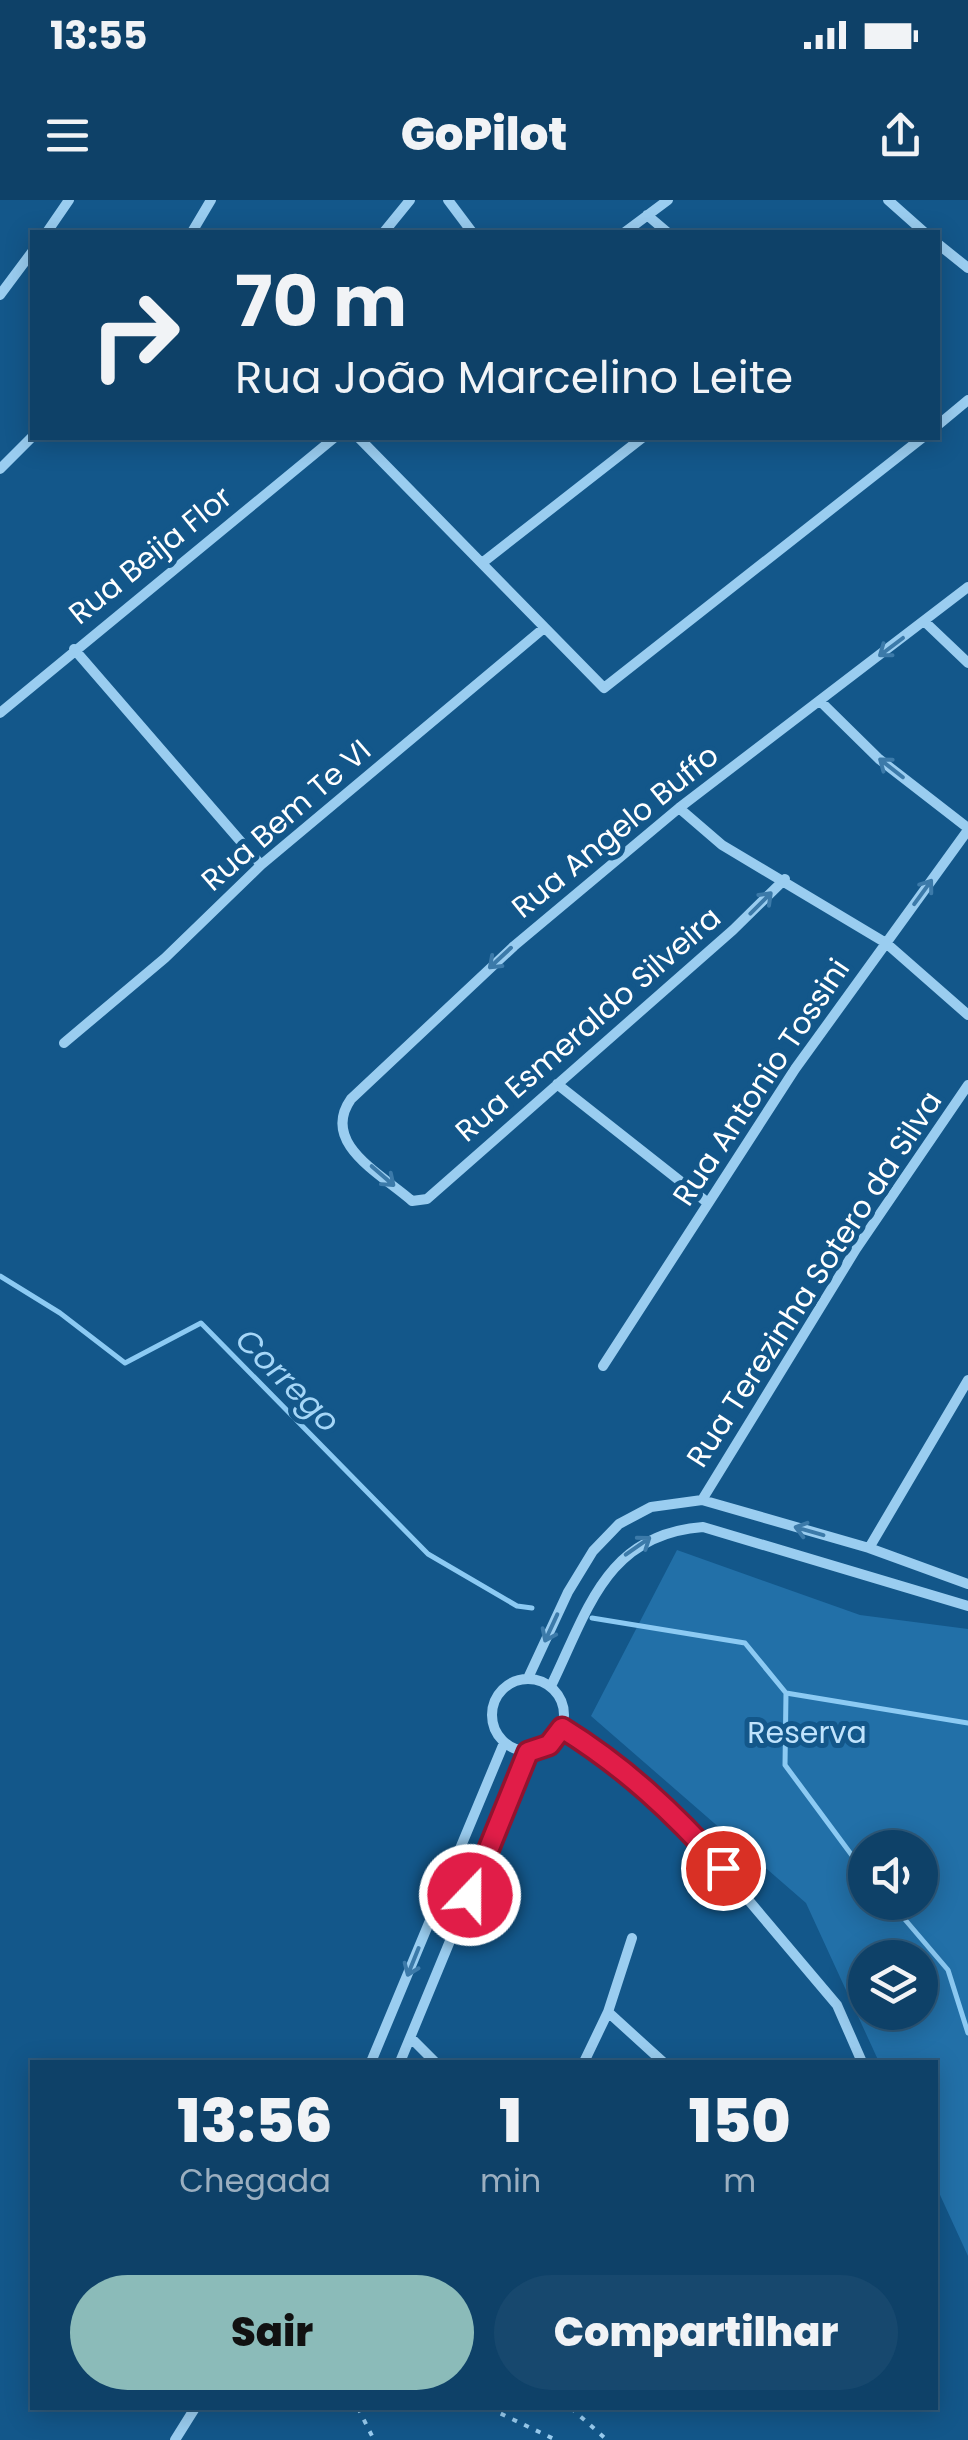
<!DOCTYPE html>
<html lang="pt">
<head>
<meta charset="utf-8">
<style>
	body { margin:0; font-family:Poppins,sans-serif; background:#17486e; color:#f1f3f6; height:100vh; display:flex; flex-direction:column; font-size:38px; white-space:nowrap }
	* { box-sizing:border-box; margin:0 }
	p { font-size:32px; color:#9bafc0 }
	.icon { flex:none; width:55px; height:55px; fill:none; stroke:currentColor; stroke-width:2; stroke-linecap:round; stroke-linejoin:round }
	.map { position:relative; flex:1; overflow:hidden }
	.panel { position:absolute; left:30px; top:1860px; width:908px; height:350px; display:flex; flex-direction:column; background:#0e4168; border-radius:0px; box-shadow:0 5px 25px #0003,0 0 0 2px #2e5a7c }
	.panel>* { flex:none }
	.top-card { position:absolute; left:30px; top:30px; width:910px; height:210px; border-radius:0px; box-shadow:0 5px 25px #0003,0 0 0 2px #2e5a7c; background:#0e4168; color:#f1f3f6; overflow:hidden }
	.tools { position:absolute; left:848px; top:1630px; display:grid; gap:20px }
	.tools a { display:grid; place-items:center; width:90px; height:90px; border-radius:50%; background:#0e4168; box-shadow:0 5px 25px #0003,0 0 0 2px #2e5a7c; font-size:50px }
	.pin { position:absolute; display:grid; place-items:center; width:85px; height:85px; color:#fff; margin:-42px; border:5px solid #fff; border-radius:50%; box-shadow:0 2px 10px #0007 }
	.me { position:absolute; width:110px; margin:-55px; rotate:22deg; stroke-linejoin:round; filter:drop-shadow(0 0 8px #0008) }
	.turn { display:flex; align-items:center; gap:35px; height:210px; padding:0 40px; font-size:45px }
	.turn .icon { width:130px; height:130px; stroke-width:2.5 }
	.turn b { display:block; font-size:70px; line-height:85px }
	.eta { display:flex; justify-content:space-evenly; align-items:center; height:170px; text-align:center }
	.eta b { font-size:60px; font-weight:800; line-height:70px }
	.action { display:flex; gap:20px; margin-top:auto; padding:20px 40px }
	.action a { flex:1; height:115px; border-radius:60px; background:#8bbbb9; color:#111; font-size:40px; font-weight:800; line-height:115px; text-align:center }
	.action a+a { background:#17486e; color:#f1f3f6 }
	.status { display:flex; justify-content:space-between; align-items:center; height:70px; padding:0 50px; background:#0e4168; direction:ltr }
	.status svg { height:28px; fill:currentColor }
	header { display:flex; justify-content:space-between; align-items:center; height:130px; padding:0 40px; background:#0e4168; font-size:45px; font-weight:800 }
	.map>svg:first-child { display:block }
	.green { fill:#2270a8; fill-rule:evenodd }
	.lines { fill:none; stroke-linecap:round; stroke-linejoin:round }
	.stream { stroke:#8ccaf3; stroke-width:5 }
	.path { stroke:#9acdf0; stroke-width:4; stroke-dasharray:5 8; stroke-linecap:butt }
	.street { stroke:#9acdf0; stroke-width:10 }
	.oneway { stroke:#3c7aa9 }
	.route-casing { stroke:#92132f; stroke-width:25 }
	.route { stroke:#e11d48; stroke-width:18 }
	.labels { text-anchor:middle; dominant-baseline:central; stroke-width:10; stroke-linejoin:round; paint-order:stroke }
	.street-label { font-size:30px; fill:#fff; stroke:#13578a }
	.park-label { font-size:30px; fill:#c0e3fc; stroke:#13578a }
	.water-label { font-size:32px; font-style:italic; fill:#a5d6f7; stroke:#13578a }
</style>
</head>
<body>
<div class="status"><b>13:55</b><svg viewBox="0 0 49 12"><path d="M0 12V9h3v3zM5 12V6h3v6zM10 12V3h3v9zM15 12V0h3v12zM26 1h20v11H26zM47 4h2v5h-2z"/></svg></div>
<header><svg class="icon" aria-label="menu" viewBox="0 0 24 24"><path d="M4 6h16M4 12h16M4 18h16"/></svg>GoPilot<svg class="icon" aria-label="share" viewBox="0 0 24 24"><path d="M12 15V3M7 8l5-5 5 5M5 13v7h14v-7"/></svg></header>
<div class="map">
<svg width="968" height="2240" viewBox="0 0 968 2240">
	<rect width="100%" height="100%" fill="#13578a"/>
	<path class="green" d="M677,1350L860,1415L968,1429V2056L935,1984V1862H879L806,1703L591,1516ZM865,1648H920V1702H865ZM865,1758H920V1812H865Z"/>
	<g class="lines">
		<path class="stream" d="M0,1076L60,1113L125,1163L201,1123L428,1354L517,1406L532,1408
			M592,1418L745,1443L786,1493L785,1565L865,1673
			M786,1493L968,1523
			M890,1702L948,1770L968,1833"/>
		<path class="path" d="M358,2208L374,2240
			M489,2208L556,2240
			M571,2208L607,2240"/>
		<path class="street" d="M448,0L472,32
			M888,0L924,32
			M647,15L667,32
			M47,32L69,0
			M192,32L211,0
			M384,32L410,0
			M625,32L668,0
			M938,44L968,68
			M0,95L32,52
			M938,225L968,200
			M359,238L604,488L922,238
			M0,269L32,237
			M482,363L642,238
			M924,421L968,463
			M74,449L261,665
			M820,501L879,559L968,628
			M0,513L334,238
			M679,608L722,645L886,743L968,815
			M785,679L733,730L427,999L412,1001C380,973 320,943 351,899L514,746L679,608L968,387
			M64,843L165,758L261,665L544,428
			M557,884L708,1003
			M603,1166L795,869L968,630
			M702,1300L856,1049L968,885
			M869,1348L968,1180
			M528,1478L568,1392L593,1351L619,1324L651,1307L702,1300L869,1348L968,1384
			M492 1515a36 36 0 1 1 72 0a36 36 0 1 1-72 0Z
			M551,1486C588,1410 606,1334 703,1327L968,1406
			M562,1528L620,1564L680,1619L837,1805L862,1862
			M608,1812L663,1862
			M411,1838L435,1862
			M371,1862L504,1543
			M400,1862L528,1552
			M584,1862L608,1812L632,1738
			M175,2240L195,2208"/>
	</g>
	<defs><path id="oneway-shaft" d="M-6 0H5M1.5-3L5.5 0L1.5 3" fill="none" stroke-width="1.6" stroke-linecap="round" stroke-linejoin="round" transform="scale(2.5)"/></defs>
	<g class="oneway">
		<use href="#oneway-shaft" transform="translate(891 447) rotate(143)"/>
		<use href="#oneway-shaft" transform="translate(891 568) rotate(-142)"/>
		<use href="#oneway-shaft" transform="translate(923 692) rotate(-54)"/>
		<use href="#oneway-shaft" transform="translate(761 703) rotate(-45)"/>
		<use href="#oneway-shaft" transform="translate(500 758) rotate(137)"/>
		<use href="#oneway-shaft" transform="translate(383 976) rotate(41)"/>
		<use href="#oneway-shaft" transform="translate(809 1331) rotate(-164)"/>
		<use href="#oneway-shaft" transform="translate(638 1346) rotate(-35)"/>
		<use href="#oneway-shaft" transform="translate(551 1428) rotate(115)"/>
		<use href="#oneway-shaft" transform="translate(413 1762) rotate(112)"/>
	</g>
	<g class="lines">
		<defs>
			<path id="route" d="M470,1695L528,1552L549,1545L562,1528C625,1567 674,1613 723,1668"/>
		</defs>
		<use href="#route" class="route-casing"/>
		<use href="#route" class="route"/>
	</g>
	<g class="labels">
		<g class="street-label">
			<text transform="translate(150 355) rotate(-39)">Rua Beija Flor</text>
			<text transform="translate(286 615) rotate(-41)">Rua Bem Te VI</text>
			<text transform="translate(615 631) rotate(-39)">Rua Angelo Buffo</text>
			<text transform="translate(588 824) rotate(-41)">Rua Esmeraldo Silveira</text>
			<text transform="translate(761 882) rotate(-56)">Rua Antonio Tossini</text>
			<text transform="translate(814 1079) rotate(-57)">Rua Terezinha Sotero da Silva</text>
		</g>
		<g class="park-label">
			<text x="807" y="1532">Reserva</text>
		</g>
		<g class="water-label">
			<text transform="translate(288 1180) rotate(45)">Corrego</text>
		</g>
	</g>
</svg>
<div class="tools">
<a><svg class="icon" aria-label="sound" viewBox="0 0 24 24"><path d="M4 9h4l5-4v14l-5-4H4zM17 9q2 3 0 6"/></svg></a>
<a><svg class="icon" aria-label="layers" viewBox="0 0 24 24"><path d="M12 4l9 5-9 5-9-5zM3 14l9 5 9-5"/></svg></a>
</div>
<div class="pin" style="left:723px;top:1668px;background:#d93025"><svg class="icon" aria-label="arrive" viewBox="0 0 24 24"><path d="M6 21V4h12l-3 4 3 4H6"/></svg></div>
<svg class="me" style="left:470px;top:1695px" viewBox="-20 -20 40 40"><circle r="17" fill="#e11d48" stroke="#fff" stroke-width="3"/><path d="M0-11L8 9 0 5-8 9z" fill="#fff"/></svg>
<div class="top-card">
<div class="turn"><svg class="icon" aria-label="right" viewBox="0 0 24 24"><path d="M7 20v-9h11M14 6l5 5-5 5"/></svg><div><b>70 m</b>Rua João Marcelino Leite</div></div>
</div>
<section class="panel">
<div class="eta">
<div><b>13:56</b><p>Chegada</p></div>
<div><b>1</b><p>min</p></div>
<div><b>150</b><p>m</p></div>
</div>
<div class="action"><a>Sair</a><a>Compartilhar</a></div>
</section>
</div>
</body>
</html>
